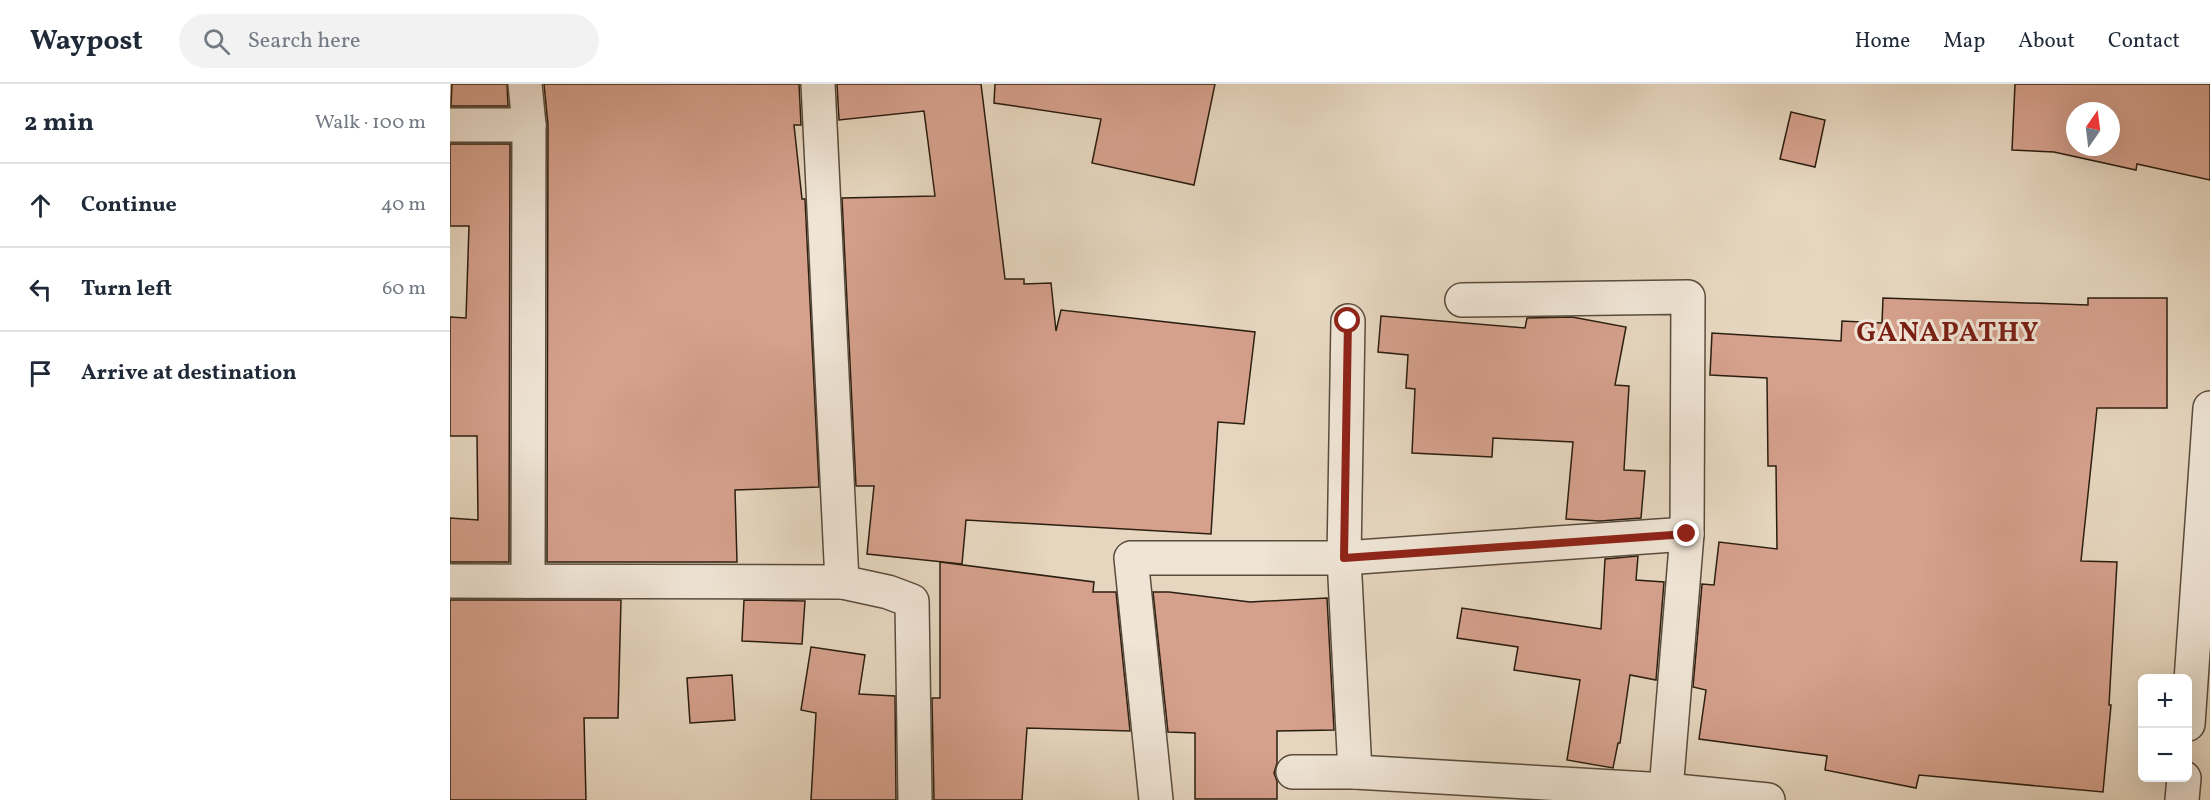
<!DOCTYPE html>
<html lang="en">
<head>
<meta charset="utf-8">
<style>
	:root { --surface:#fff; --page:#f2f2f3; --text:#1f2937; --muted:#747a83; --line:#e0e1e3 }
	body { margin:0; font-family:Vollkorn,serif; background:var(--page); color:var(--text) }
	.controls { position:absolute; right:18px; bottom:18px; display:grid; overflow:hidden; border-radius:9px; box-shadow:0 6px 24px #0002 }
	.controls button { width:54px; height:54px; display:grid; place-items:center; padding:0; border:0; border-bottom:2px solid var(--line); background:var(--surface); color:var(--text); font:30px sans-serif }
	.compass { position:absolute; left:1616px; top:18px; width:54px; height:54px; border-radius:50%; background:var(--surface); box-shadow:0 6px 24px #0002; rotate:14deg }
	.stop { position:absolute; width:18px; height:18px; margin:-14px; border:4px solid #8f2418; border-radius:50%; background:#fff }
	.stop.end { background:#8f2418; border-color:#fff; box-shadow:0 2px 6px #0008 }
	.list { margin:0; padding:0; list-style:none }
	h2 { display:flex; justify-content:space-between; align-items:center; height:78px; margin:0; padding:0 24px; font-size:26px }
	h2 small { font-size:20px; font-weight:400; color:var(--muted) }
	.list li { display:grid; grid-template-columns:39px 1fr auto; gap:18px; align-items:center; box-sizing:border-box; height:84px; padding:0 24px; border-top:2px solid var(--line) }
	.list b { display:block; font-size:22px; white-space:nowrap }
	.list em { font-size:20px; font-style:normal; color:var(--muted) }
	.icon { flex:none; width:33px; height:33px; fill:none; stroke:currentColor; stroke-width:2; stroke-linecap:round; stroke-linejoin:round }
	.map { position:relative; flex:none; width:1760px; height:716px; overflow:hidden }
	header { display:flex; align-items:center; gap:36px; box-sizing:border-box; height:84px; padding:0 30px; background:var(--surface); border-bottom:2px solid var(--line) }
	header strong { font-size:28px }
	nav { display:flex; gap:33px; margin-inline-start:auto; font-size:21px }
	.search { width:420px; height:54px; background:var(--page); display:flex; align-items:center; gap:15px; box-sizing:border-box; padding:0 21px; border-radius:33px; color:var(--muted); font-size:22px }
	main { display:flex }
	aside { flex:1; background:var(--surface) }
	.map>svg:first-child { display:block }
</style>
</head>
<body>
<header>
<strong>Waypost</strong>
<div class="search"><svg class="icon" aria-label="search" viewBox="0 0 24 24"><circle cx="10" cy="10" r="6"/><path d="M15 15l6 6"/></svg>Search here</div>
<nav><a>Home</a><a>Map</a><a>About</a><a>Contact</a></nav>
</header>
<main>
<aside>
<h2>2 min<small>Walk · 100 m</small></h2>
<ul class="list">
<li><svg class="icon" aria-label="ahead" viewBox="0 0 24 24"><path d="M12 20V5M6 11l6-6 6 6"/></svg><div><b>Continue</b></div><em>40 m</em></li>
<li><svg class="icon" aria-label="left" viewBox="0 0 24 24"><path d="M17 20v-9H6M10 6l-5 5 5 5"/></svg><div><b>Turn left</b></div><em>60 m</em></li>
<li><svg class="icon" aria-label="arrive" viewBox="0 0 24 24"><path d="M6 21V4h12l-3 4 3 4H6"/></svg><div><b>Arrive at destination</b></div></li>
</ul>
</aside>
<div class="map">
<svg width="1760" height="716" viewBox="0 0 1760 716">
	<rect width="100%" height="100%" fill="#e6d6bf"/>
	<filter id="stains"><feTurbulence type="fractalNoise" baseFrequency=".00333" numOctaves="4"/><feColorMatrix values="0 0 0 0 .2 0 0 0 0 .09 0 0 0 0 .02 0 0 0 .5 -.17"/></filter>
	<radialGradient id="worn" r=".72"><stop offset=".6" stop-color="#630" stop-opacity="0"/><stop offset="1" stop-color="#630" stop-opacity=".3"/></radialGradient>
	<g fill="#d5a08c" stroke="#2b1e10" stroke-width="1.5" fill-rule="evenodd">
		<path d="M2,0h55l1,22h-57z"/>
		<path d="M94,0h255l2,41h-7l8,74h3l14,288 -84,3 2,72h-190l1,-437z"/>
		<path d="M387,0h144l24,195h19v5l27,-1 5,48 5,-21 194,22 -11,92 -26,-2 -7,112 -245,-14 -4,44 -95,-10 7,-68h-18l-14,-288 93,-2 -11,-85 -85,9z"/>
		<path d="M545,0h220l-21,101 -102,-22 9,-44 -107,-16z"/>
		<path d="M1565,0h195v96l-73,-16 -1,6 -82,-18 -42,-2zM1625,27h36v36h-36z"/>
		<path d="M1341,28l34,8 -10,47 -35,-8z"/>
		<path d="M0,60h60l-1,418h-59v-44l28,2 -1,-84h-27v-119l16,1 3,-92h-19z"/>
		<path d="M1433,214l205,7v-7h79v110h-70l-16,153 36,1 -8,143h2l-8,87 -184,-17 -3,13 -91,-18 2,-14 -128,-17 7,-49 -13,-3 9,-103 12,1 5,-43 58,7 -1,-83h-8l-1,-88 -57,-3 2,-42 129,8 1,-20 40,2z"/>
		<path d="M931,232l144,12 2,-10 45,-1 54,10 -11,58 14,1 -5,84 21,1 -4,47 -41,3 -34,-2 7,-77 -80,-4 -1,19 -80,-4 3,-64 -9,-1 2,-33 -30,-3z"/>
		<path d="M1188,472l-2,24 28,2 -8,98 -26,-5 -10,68h-2l-5,25 -46,-8 13,-80 -66,-10 4,-23 -61,-9 5,-30 139,21 4,-70z"/>
		<path d="M490,478l154,20 -1,10h23l14,139 -103,-3 -5,72h-88l-2,-102h8z"/>
		<path d="M703,508h16l81,10 77,-4 7,132 -57,1v32l-3,10 3,8v18h-82v-66l-27,-1z"/>
		<path d="M0,516h171l-3,118h-34l2,82h-136z"/>
		<path d="M294,516l61,1 -3,43 -60,-3z"/>
		<path d="M361,563l54,8 -6,39 36,2 1,104h-85l5,-87 -15,-3z"/>
		<path d="M282,591l3,45 -45,3 -3,-45z"/>
	</g>
	<g fill="none" stroke-linecap="round" stroke-linejoin="round">
		<g stroke="#5a4c3c" stroke-width="36">
			<g id="minor">
				<path d="M75,0l4,41 -1,456"/>
				<path d="M368,0l24,498"/>
				<path d="M0,41h79"/>
				<path d="M1012,216l226,-3 -1,237 -21,256"/>
				<path d="M898,237l-4,237 11,214"/>
				<path d="M0,497l392,1 46,10 24,9 3,199"/>
				<path d="M1738,640l22,-316"/>
				<path d="M843,688h62l311,18 102,10"/>
				<path d="M706,716l-25,-242h213l343,-24"/>
				<path d="M1732,716l2,-22"/>
			</g>
		</g>
		<use href="#minor" stroke="#efe4d5" stroke-width="33"/>
	</g>
	<g fill="none" stroke-linecap="round" stroke-linejoin="round">
		<path stroke="#8f2418" stroke-width="8" d="M898,237l-4,237 343,-24"/>
	</g>
	<g text-anchor="middle" stroke-width="6" stroke-linejoin="round" paint-order="stroke">
		<g font-size="28" font-weight="bold" letter-spacing="1.5" fill="#7a1f14" stroke="#efe4d5">
			<text x="1498" y="257">GANAPATHY</text>
		</g>
	</g>
	<rect width="100%" height="100%" filter="url(#stains)"/>
	<rect width="100%" height="100%" fill="url(#worn)"/>
</svg>
<div class="controls">
<button>+</button>
<button>−</button>
</div>
<svg class="compass" viewBox="-18 -18 36 36"><path d="M0-13l5 13h-10z" fill="#e53935"/><path d="M0 13l5-13h-10z" fill="#747a83"/></svg>
<div class="stop" style="left:898px;top:237px"></div>
<div class="stop end" style="left:1237px;top:450px"></div>
</div>
</main>
</body>
</html>
